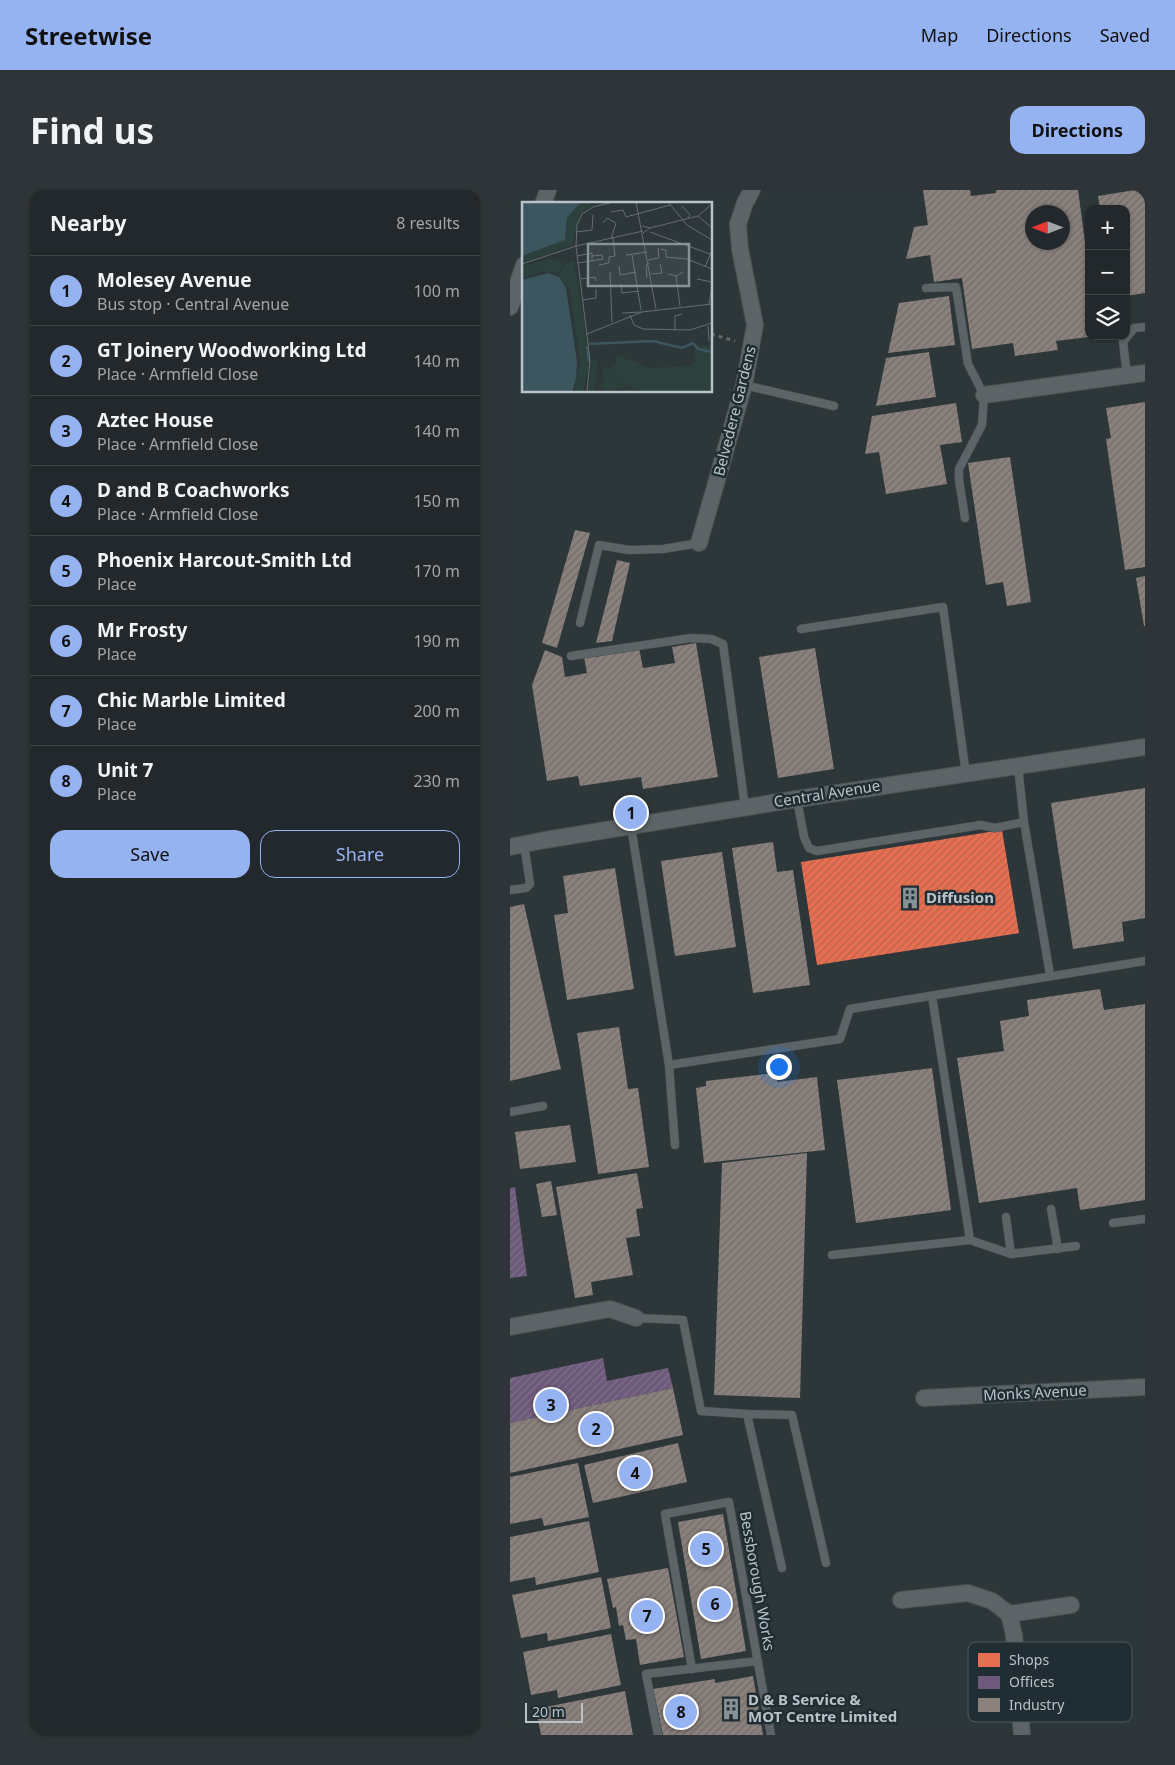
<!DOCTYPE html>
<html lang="en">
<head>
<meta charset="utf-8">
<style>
	:root { --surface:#22282b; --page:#2e3437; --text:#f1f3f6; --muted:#a2a6a9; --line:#3f4447; --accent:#95b2f1 }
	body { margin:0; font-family:"Noto Sans",sans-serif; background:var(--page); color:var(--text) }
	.controls { position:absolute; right:15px; top:15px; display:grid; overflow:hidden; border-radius:10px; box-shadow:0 1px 4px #0004 }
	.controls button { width:45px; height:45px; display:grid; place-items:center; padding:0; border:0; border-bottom:1px solid var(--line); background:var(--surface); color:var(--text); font:25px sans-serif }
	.compass { position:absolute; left:515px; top:15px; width:45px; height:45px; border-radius:50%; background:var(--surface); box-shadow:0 1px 4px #0004; rotate:270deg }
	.scale { position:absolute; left:15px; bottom:12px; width:58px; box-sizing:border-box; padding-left:5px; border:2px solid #b8c3c9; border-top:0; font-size:14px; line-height:18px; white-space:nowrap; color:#b8c3c9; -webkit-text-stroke:4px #202e33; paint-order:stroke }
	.you { position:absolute; left:268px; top:876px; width:18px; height:18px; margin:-12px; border:4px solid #fff; border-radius:50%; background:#1a73e8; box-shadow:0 0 0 8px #1a73e833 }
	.badge { display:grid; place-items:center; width:32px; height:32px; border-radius:50%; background:var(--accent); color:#111; font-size:16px; font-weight:700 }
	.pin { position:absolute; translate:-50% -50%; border:2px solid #fff; box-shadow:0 1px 5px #0006 }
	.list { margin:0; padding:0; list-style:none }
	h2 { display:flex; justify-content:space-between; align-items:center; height:65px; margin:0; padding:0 20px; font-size:21px }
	h2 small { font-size:16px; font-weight:400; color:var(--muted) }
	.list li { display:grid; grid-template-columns:32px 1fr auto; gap:15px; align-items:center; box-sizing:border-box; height:70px; padding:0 20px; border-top:1px solid var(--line) }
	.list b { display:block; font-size:19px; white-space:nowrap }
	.list p { margin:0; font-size:16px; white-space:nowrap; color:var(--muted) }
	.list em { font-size:16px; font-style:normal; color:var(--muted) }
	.actions { display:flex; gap:10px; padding:15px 20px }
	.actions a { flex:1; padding:11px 0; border:1px solid var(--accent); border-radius:15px; text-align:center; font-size:18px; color:var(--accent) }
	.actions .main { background:var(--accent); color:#111 }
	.icon { flex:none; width:28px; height:28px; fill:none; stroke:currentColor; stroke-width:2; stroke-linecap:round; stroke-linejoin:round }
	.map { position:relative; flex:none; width:635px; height:1545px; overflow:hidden; border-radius:15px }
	header { display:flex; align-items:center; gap:30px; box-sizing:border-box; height:70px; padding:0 25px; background:var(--accent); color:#111 }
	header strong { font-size:24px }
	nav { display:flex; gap:28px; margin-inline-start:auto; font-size:18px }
	.intro { display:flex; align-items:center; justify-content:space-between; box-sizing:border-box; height:120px; padding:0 30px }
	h1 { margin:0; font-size:35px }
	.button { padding:12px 22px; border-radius:15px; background:var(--accent); color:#111; font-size:18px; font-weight:700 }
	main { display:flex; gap:30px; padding:0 30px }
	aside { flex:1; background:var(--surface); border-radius:15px; box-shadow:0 1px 4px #0004 }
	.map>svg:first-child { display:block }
</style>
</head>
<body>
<header>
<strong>Streetwise</strong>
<nav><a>Map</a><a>Directions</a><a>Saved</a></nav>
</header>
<div class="intro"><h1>Find us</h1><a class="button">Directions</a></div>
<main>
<aside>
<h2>Nearby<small>8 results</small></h2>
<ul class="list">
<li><span class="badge">1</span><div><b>Molesey Avenue</b><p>Bus stop · Central Avenue</p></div><em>100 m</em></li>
<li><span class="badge">2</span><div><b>GT Joinery Woodworking Ltd</b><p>Place · Armfield Close</p></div><em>140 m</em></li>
<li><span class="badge">3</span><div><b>Aztec House</b><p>Place · Armfield Close</p></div><em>140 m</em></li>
<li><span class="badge">4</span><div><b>D and B Coachworks</b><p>Place · Armfield Close</p></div><em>150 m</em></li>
<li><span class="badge">5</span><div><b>Phoenix Harcout-Smith Ltd</b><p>Place</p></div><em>170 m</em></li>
<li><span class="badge">6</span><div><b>Mr Frosty</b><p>Place</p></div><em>190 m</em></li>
<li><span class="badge">7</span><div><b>Chic Marble Limited</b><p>Place</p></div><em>200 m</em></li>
<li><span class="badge">8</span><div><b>Unit 7</b><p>Place</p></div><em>230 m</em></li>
</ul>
<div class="actions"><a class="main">Save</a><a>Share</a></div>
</aside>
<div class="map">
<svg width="635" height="1545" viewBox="0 0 635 1545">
	<defs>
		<pattern id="shops-hatch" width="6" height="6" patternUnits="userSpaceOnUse" patternTransform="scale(1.25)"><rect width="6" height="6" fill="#e76f51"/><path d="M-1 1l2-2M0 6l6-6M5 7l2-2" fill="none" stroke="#bb624c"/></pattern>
		<pattern id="offices-hatch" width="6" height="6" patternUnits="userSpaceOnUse" patternTransform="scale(1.25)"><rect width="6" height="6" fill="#6d597a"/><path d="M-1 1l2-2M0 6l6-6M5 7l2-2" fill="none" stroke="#806f8c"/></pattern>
		<pattern id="industry-hatch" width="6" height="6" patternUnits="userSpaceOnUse" patternTransform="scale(1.25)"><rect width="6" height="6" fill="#8a817c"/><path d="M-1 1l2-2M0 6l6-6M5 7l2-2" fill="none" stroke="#716c69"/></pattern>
	</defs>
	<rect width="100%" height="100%" fill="#2d3639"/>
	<path fill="url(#shops-hatch)" d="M492,640l17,103 -202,32 -16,-103z"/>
	<g fill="url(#offices-hatch)">
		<path d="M5,997l12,89 -17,2v-90z"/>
		<path d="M93,1168l4,23 61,-13 5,20 -163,35v-45z"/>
	</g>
	<g fill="url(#industry-hatch)" fill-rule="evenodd">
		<path d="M413,0h47l1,6 25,-3v-3h82l11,82v65l-33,4 2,9 -43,6 -2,-13 -41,6 -10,-71 -28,4 -4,-27 -24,4 8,-32 14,-2zM522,22h30v30h-30z"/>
		<path d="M625,0h10v103l-19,3v-87h-26l-2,-13z"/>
		<path d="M439,106l6,49 -67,8 11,-50z"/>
		<path d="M419,162l7,45 -60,9 10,-48z"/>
		<path d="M635,212v165l-20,3 -19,-131 5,-1 -5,-30z"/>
		<path d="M446,213l6,39 -22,3 7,39 -61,10 -7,-42 -14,2 7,-38z"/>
		<path d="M500,267l21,145 -24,4 -4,-24 -17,3 -18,-122z"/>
		<path d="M65,340l15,3 -33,115 -15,-5z"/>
		<path d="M107,370l13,3 -18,78 -16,2z"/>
		<path d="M635,386v50h-1l-8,-48z"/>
		<path d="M186,453l22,134 -75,12 -2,-12 -61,9 -2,-10 -31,5 -15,-96 13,-35 17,7 3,20 22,-4 -3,-16 55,-9 4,20 32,-5 -3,-16z"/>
		<path d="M305,458l19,121 -56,9 -19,-121z"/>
		<path d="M635,598v130l-23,4 2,19 -51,8 -22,-146z"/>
		<path d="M263,652l4,30 16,-2 17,115 -57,8 -21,-145z"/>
		<path d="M212,662l14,95 -61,9 -14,-95z"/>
		<path d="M105,678l19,121 -67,11 -13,-85 14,-2 -5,-37z"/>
		<path d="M14,714l37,165 -51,12v-174z"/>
		<path d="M590,799l4,21 41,-6v196l-65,10 -3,-22 -98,15 -22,-145 47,-7 -4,-30 29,-5 -2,-16z"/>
		<path d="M109,837l9,62 10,-1 11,79 -51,7 -21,-141z"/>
		<path d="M422,878l19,142 -95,13 -19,-143z"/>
		<path d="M266,883l1,9 40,-5 8,73 -121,13 -8,-75 10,-2v-5z"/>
		<path d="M60,935l6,37 -56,7 -5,-37z"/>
		<path d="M297,963l-7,245 -86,-3 8,-232z"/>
		<path d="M127,983l6,35 -7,1 4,27 -14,2 7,37 -42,7 2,13 -18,3 -19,-111z"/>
		<path d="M41,991l6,34 -15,2 -6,-33z"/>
		<path d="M163,1198l10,47 -173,38v-50z"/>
		<path d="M168,1253l9,39 -94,21 -9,-38z"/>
		<path d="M68,1273l11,54 -45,9 -2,-8 -32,6v-47z"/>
		<path d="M213,1324l23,137 -45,8 -23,-137z"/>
		<path d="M79,1331l10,51 -63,13 -1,-8 -25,5v-45z"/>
		<path d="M158,1378l16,89 -44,8 -4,-26 -10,1 -3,-15 -4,1 -3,-19 -3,1 -6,-29z"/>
		<path d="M91,1387l10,51 -63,13 -1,-8 -26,5 -9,-43z"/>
		<path d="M101,1444l10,51 -63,13 -1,-8 -26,5 -8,-43z"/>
		<path d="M243,1486l10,59h-100l-10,-46 62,-10v4z"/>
		<path d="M115,1501l8,44h-92l-5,-26z"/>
	</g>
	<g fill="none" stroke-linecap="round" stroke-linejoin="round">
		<g stroke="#4a5154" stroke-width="9">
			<g id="service">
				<path d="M416,98l30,-1 12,77 16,31 -2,30 -23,44v11l6,38"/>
				<path d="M617,185l-4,-33 11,-14 11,-1"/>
				<path d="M234,195l90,21"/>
				<path d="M70,433l19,-78 30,5 34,-1 36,-6"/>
				<path d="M291,439l142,-22 23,167"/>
				<path d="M61,466l120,-18 20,1 12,5 22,163"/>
				<path d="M508,576l6,56 26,153"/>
				<path d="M287,609l7,38 5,11 8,3 164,-26 14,3 29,-6"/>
				<path d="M121,636l38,239 6,80"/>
				<path d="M0,700l16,-2 4,-4 -6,-40"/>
				<path d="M159,875l171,-26 10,-30 295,-48"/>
				<path d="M0,922l33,-6"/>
				<path d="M541,1019l7,40"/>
				<path d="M496,1027l5,37"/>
				<path d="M603,1033l32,-4"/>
				<path d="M460,1050l41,14 65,-8"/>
				<path d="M322,1065l138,-15 -38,-244"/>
				<path d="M126,1128l47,2 18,91 46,3 45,1 34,148"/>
				<path d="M237,1224l35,154"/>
				<path d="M182,1479l-27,-155 64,-12 42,233"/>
				<path d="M148,1545l-12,-61 112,-13"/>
			</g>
		</g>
		<g stroke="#4a5154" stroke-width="18">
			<g id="minor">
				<path d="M33,14l5,-14"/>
				<path d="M0,117l14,-42"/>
				<path d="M474,205l161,-22"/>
				<path d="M189,353l45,-158 11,-60 -15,-76 -2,-25 7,-21 7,-13"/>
				<path d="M0,657l35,-7 252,-41 348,-52"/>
				<path d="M0,1137l100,-18 26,9"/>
				<path d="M414,1208l221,-11"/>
				<path d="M391,1410l67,-7 24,8 17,13"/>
				<path d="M512,1545l-8,-100 -5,-21 62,-9"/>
			</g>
		</g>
		<path stroke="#61686a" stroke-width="3" stroke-dasharray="4 4" stroke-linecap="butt" d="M201,144l24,7"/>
		<use href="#service" stroke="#5c6467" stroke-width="8"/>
		<use href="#minor" stroke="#5c6467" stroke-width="16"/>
	</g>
	<defs>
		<g id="building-bare" transform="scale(1.725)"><path d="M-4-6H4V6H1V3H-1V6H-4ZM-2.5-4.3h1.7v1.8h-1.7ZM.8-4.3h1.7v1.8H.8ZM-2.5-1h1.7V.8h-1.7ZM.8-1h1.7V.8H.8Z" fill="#879297" stroke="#202e33" stroke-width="2.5" paint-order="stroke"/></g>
	</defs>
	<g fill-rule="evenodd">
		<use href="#building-bare" x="400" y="708"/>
		<use href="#building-bare" x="221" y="1519"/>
	</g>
	<g text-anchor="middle" stroke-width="5" stroke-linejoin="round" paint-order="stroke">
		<g font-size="15" fill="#b8c3c9" stroke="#202e33">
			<text transform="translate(225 221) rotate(-76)" y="5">Belvedere Gardens</text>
			<text transform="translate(317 604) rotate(-9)" y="5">Central Avenue</text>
			<text transform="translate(525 1203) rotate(-3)" y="5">Monks Avenue</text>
			<text transform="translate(247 1391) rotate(80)" y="5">Bessborough Works</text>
		</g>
		<g font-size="15" font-weight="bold" fill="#b8c3c9" stroke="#202e33" text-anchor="start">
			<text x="416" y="713">Diffusion</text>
			<text x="238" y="1515">D &amp; B Service &amp;<tspan x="238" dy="17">MOT Centre Limited</tspan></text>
		</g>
	</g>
	<g transform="translate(12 12)">
		<rect width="190" height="190" fill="#2d3639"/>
		<path d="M59,0l11,2 -13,11 -6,29 -51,19v-7l42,-15 3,-23zM28,57l14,4 -7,11 -15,-3 -20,7v-11zM52,58l13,83 1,25 -5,24h-9l6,-30 -10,-71 -12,-16 7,-11zM173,142l17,3v45h-61l-18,-10 -17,-17 1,-10 33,13 41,-2 4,-7zM85,176l10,8 4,-2 16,8 -13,-5 -17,5 -7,-6z" fill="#2d413c"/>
		<path d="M70,158h5l-1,20 -3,12h-4zM93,162l14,10 4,8 18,10h-12l-16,-10 -6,4 -5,-6 -10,-1 2,-13 6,4z" fill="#2d413c"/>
		<path d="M172,143l18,3v44h-37l10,-6 11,-27z" fill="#2d413c"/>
		<path d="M0,0h59l-14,16 -2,22 -43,16zM26,71l11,4 7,11 11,74 -1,17 -4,13h-50v-112z" fill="#3c565f"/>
		<path fill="none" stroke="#3c565f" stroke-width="2.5" d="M67,142l64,-3 29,7 11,-5 5,6 14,3M65,144l2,16"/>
		<path fill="none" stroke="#656e73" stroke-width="1" d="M114,0l20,107M146,0l19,23 25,15M160,4l8,9 -2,3M89,10l12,-2 3,7 44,-12M176,14l14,12M81,21l4,-5 9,5 -5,16M120,24l8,2 -7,5M128,26l48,-12 14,-12M54,30l16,-2 1,-15M128,30l60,22M139,47l5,1v7l21,2 25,10M104,53l21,-3M110,53l9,55M55,54l15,-3v8M126,58l11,-2 -1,-10M56,61l25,-4 -1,-4 -10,1M0,62l54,-18 1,-21 5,-11 11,-7 21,-5M77,63l10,-2v-6l6,-1 -2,-18M97,64l1,9 16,-3M183,65l7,-17M88,70l2,50M129,72l11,-1 -2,-9M146,72l8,2 7,-4M154,74l4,30M125,76l-1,-13 3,-2M59,77l14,-2 1,4M175,77l15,3M99,82l1,9 17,-2M60,98l14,-2v-9M187,102l3,-17M100,111l19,-1M108,113l4,10 9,4 47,1 22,-7M186,124l1,15M153,128v-14l7,-2M65,132l55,-22 70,-8M65,190l3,-32 -14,-114 67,-15"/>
		<path fill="#879297" fill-opacity="0.15" stroke="#879297" stroke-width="2.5" d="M66,42h101v42h-101z"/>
		<rect width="190" height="190" fill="none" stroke="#b8c3c9" stroke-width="2.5"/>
	</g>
	<rect x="458" y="1452" width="164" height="80" rx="8" fill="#202e33" stroke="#4e5b60" stroke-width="1"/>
	<rect x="468" y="1463" width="22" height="14" fill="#e76f51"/>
	<rect x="468" y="1486" width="22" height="13" fill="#6d597a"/>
	<rect x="468" y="1508" width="22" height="14" fill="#8a817c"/>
	<g font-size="14" fill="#b8c3c9">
		<text x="499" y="1475">Shops</text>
		<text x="499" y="1497">Offices</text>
		<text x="499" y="1520">Industry</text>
	</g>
</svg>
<div class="controls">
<button>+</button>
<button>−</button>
<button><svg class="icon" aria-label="layers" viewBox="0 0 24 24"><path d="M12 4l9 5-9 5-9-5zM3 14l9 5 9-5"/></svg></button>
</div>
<svg class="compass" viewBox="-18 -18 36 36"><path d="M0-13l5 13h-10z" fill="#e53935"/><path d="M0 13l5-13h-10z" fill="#a2a6a9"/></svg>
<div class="scale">20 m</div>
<div class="you"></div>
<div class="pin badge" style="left:121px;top:623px">1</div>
<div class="pin badge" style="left:86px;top:1239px">2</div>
<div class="pin badge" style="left:41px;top:1215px">3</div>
<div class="pin badge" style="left:125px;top:1283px">4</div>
<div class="pin badge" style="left:196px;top:1359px">5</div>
<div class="pin badge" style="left:205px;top:1414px">6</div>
<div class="pin badge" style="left:137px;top:1426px">7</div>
<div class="pin badge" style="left:171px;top:1522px">8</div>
</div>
</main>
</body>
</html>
